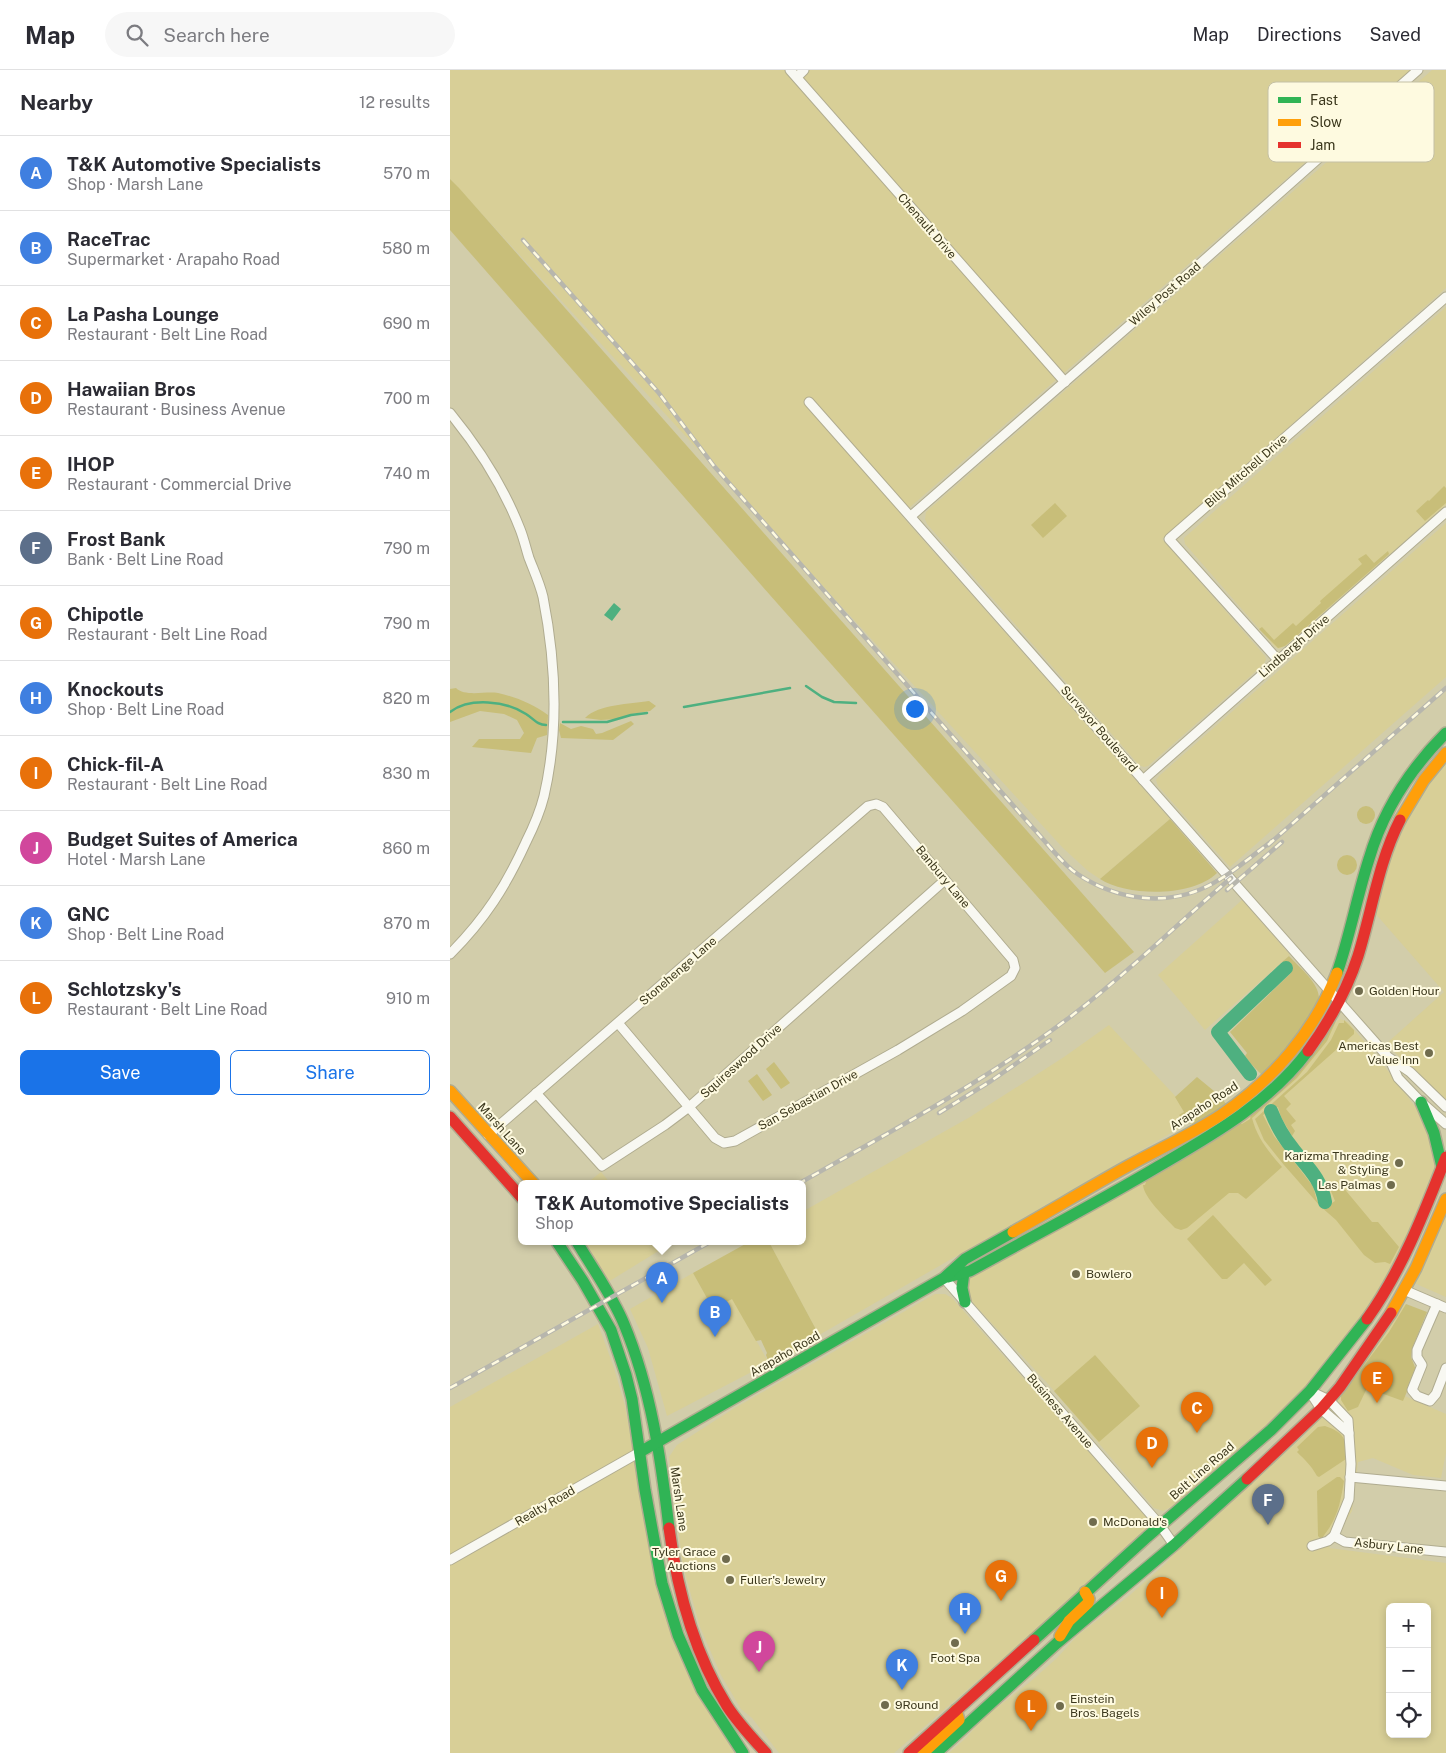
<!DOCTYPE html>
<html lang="en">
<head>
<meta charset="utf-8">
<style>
	:root { --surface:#fff; --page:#f7f7f7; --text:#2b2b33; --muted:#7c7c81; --line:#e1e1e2; --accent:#1a73e8 }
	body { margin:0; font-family:"Public Sans",sans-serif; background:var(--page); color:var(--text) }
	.controls { position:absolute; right:15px; bottom:15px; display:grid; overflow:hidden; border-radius:8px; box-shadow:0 2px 8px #0003 }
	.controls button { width:45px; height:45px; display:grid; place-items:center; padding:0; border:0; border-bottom:1px solid var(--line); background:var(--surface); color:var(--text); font:25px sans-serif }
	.you { position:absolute; left:464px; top:638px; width:18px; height:18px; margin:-12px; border:4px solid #fff; border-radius:50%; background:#1a73e8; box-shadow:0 0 0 8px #1a73e833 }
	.badge { display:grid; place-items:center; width:32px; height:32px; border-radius:50%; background:var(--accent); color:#fff; font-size:16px; font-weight:700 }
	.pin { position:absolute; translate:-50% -41px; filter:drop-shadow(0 1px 2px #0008) }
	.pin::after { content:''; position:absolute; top:26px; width:18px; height:15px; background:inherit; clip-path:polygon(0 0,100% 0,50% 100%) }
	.popup { position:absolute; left:68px; top:1110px; width:288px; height:65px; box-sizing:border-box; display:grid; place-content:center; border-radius:8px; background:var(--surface); filter:drop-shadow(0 1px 4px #0005); font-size:16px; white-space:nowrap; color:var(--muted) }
	.popup b { font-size:19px; color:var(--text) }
	.popup::after { content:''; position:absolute; left:50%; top:100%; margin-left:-10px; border:10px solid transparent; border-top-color:var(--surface) }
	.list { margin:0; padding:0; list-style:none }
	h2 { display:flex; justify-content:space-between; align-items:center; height:65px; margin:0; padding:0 20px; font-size:21px }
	h2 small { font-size:16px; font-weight:400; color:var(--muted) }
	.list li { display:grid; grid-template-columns:32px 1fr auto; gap:15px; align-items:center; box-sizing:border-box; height:75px; padding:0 20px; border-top:1px solid var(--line) }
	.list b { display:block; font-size:19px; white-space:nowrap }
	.list p { margin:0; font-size:16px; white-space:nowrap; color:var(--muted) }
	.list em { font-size:16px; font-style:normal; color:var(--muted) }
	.actions { display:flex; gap:10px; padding:15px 20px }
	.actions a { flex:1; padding:11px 0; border:1px solid var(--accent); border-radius:8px; text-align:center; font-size:18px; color:var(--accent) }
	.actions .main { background:var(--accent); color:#fff }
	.icon { flex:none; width:28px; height:28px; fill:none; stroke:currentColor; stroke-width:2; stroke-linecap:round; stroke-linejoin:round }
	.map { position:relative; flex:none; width:996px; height:1683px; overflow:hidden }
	header { display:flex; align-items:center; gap:30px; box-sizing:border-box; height:70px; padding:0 25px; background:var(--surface); border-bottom:1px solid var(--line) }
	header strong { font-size:24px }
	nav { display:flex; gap:28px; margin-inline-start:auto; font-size:18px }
	.search { width:350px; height:45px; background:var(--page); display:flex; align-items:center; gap:12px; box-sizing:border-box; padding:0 18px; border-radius:28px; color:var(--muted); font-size:19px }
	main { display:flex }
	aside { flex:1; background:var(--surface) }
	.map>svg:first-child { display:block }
</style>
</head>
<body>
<header>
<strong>Map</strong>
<div class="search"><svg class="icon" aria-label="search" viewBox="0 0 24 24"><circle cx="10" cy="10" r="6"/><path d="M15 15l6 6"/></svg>Search here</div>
<nav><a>Map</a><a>Directions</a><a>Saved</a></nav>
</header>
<main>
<aside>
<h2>Nearby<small>12 results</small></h2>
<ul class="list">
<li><span class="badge" style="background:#3f7fe0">A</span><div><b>T&amp;K Automotive Specialists</b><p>Shop · Marsh Lane</p></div><em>570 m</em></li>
<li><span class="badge" style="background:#3f7fe0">B</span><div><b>RaceTrac</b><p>Supermarket · Arapaho Road</p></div><em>580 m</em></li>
<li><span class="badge" style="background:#e8710a">C</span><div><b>La Pasha Lounge</b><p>Restaurant · Belt Line Road</p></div><em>690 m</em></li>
<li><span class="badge" style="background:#e8710a">D</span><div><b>Hawaiian Bros</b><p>Restaurant · Business Avenue</p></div><em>700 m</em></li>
<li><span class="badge" style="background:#e8710a">E</span><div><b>IHOP</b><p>Restaurant · Commercial Drive</p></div><em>740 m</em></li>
<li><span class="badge" style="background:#5c6f8a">F</span><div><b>Frost Bank</b><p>Bank · Belt Line Road</p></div><em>790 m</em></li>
<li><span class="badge" style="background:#e8710a">G</span><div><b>Chipotle</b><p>Restaurant · Belt Line Road</p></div><em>790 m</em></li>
<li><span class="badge" style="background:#3f7fe0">H</span><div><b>Knockouts</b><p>Shop · Belt Line Road</p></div><em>820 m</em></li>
<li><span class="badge" style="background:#e8710a">I</span><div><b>Chick-fil-A</b><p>Restaurant · Belt Line Road</p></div><em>830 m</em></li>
<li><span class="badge" style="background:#d1479c">J</span><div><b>Budget Suites of America</b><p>Hotel · Marsh Lane</p></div><em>860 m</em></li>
<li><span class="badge" style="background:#3f7fe0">K</span><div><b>GNC</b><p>Shop · Belt Line Road</p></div><em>870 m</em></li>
<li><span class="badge" style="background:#e8710a">L</span><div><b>Schlotzsky's</b><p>Restaurant · Belt Line Road</p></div><em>910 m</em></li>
</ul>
<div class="actions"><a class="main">Save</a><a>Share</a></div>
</aside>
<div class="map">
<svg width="996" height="1683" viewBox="0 0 996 1683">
	<rect width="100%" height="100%" fill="#d2cdaa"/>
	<g fill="#d8cf97" fill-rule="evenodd">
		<path d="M0,0h961l-510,445 269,304 -70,60 -12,-8 -25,-23 -613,-669z"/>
		<path d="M982,0h14v218l-284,251 103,117 1,3 -2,5 -116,102 -4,1 -5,-2 -212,-241 -2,-5 1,-7z"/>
		<path d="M996,237v198l-159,140 -8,4 -4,-2 -90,-103 -1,-6z"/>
		<path d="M996,453v154l-216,190 -72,-81 -2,-6 3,-4z"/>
		<path d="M996,689v343l-4,-1 -25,-28 -31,-29 58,-52 -70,-80 13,-54 23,-52z"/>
		<path d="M792,830l48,55 -85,75 -47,-55z"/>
		<path d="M890,949l8,3 34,41 47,62 6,13v29l-26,67 -30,55 -25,39 -35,45 -28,31 -120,103 -8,4 -9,-3 -105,-123 -75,-81 -6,-10 -1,-11 4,-8 265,-151 96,-99z"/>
		<path d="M659,955l69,74 12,23 -371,213 -50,-93h33v-30l168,-95 94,-60z"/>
		<path d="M151,1102l10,12h-25z"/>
		<path d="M996,1145v82l-32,-14z"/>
		<path d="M133,1172h78l4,5 -57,35z"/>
		<path d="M243,1203l20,36 19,-11 37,65 -102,53 -19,-68 -18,-39z"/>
		<path d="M485,1224h10l7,4 190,214 8,10 -1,8 -21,15 -36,33 -46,42 -8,12 -28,25 -27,19 -89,77h-115l-27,-35 -11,-9 -20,-34 -21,-48 -17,-61 -14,-109 8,-12 56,-36z"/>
		<path d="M953,1234l18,7 -21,83 46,20v39l-5,25 -28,-3 -40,-17 -15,4 -6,49 -23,37 117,15v190h-497l18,-16 16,-19 47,-36 27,-24 21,-23 52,-40 35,-31 25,-27 113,-100 25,-28zM940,1537h37v127h-37z"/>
		<path d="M148,1254l16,44 11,38 29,162 9,37 11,34 21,49 39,65h-284v-346z"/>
	</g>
	<g fill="#c8be79">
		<path d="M0,109l9,9 675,764 -29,21 -328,-370 -327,-373z"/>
		<path d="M994,416l2,2v15l-21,18 -9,-10 12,-11 1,1z"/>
		<path d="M605,433l12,13 -24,22 -12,-13z"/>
		<path d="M938,481l1,3 -1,1 -103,91 -7,2 -19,-19 3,-2 12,13 19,-17 3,3 25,-23 -1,-2 42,-37 -4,-5 8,-5 8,9z"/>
		<path d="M6,618c9,9 29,3 42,5 18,4 35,11 50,22l-1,20 -10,3 -6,15 -59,-6 7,-8h41l4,-6 -7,-13 -13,-6 -24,-3 -30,11v-33z"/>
		<path d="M199,631l7,5 -6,5 -18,3 -15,5 -16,1 -16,-2c14,-14 45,-14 64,-17z"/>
		<path d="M181,651l3,3 -21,16 -52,-2 -2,-8 1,-7 11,6 10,-3 12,3 3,5 6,-1z"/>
		<circle cx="916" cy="745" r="9"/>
		<path d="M720,749l47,54c-24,24 -89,24 -117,6z"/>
		<circle cx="897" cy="795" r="10"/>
		<path d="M839,886c13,14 35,31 29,48l-29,45 -26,27 -12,-12 -6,-8 2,-3 -17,-21 61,-59 -9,-11z"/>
		<path d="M894,950l10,10v4l-70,62 7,8 -5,5 10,12 -5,4 4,6 -3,5 -11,-19 -3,-10 -15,8 11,21 38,49c4,7 2,13 8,20h9l6,-4 -7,-17 9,-4 35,42h6l21,25 -9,17 -5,-2 -10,1 -11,-8 -28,-35 -16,-14 -36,-41 -20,-25 -9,-21 52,-47 24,-32 8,-17h5z"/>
		<path d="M886,951l-9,20 -30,37 -45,40c5,20 17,34 30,49l-36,32 -8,-6h-9l-42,35 -6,2 -6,-2c-9,-10 -31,-30 -32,-43h2l1,-3 -1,-1 95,-58 2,1 8,-5 1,-5z"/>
		<path d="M324,992l16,21 -9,6 -15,-20z"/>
		<path d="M307,1004l15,21 -9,6 -15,-20z"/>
		<path d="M747,1007l23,19 6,8 -2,3 -28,16c-8,2 -12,-2 -17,-8l5,-3 -9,-15z"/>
		<path d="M763,1145l59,65 -7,6 -21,-23 -17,16h-5l-35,-40z"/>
		<path d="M299,1172h20l50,93c-14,12 -31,23 -50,28l-3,-8 1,-2 -6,-13 -5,1 -24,-42 -19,10 -20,-36z"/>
		<path d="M956,1234l21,8 -15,37 -1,8 5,13 -13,31 -36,-13 -9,19 -10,4 -7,-11v-4l48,-64z"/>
		<path d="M645,1285l45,51 -41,36 -45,-51z"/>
		<path d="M875,1356c18,6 23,13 21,33l-27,18 -2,-1c-6,-11 -12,-16 -20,-24l2,-2 -2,-3 21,-20z"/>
		<path d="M887,1407h3l4,4c-4,24 -7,38 -22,57h-2l-2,-2 -1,-45z"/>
	</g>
	<path fill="#4eb080" d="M164,533l7,6 -9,12 -8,-6z"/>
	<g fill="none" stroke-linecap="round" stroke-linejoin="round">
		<g stroke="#4eb080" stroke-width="2.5">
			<path d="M356,616l16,11 12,5 22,1"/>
			<path d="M234,637l106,-19"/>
			<path d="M0,642c20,-15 56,-11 76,2 8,5 11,11 20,11"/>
			<path d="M113,652h44l24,-7 16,-2"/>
		</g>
		<g stroke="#4eb080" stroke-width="14">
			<path d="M800,1004l-32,-42 68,-64"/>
			<path d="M821,1041c5,13 13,27 22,38 14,18 28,29 32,53"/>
		</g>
		<g stroke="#b0ac90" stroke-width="11">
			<g id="street">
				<path d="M340,0l275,312"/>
				<path d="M347,7l7,-7"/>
				<path d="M359,332l579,655 22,15 36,35"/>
				<path d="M0,343c28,34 54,75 70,116 4,10 6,20 9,29 5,13 11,26 14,39 13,66 16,134 1,199 -4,16 -11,32 -18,46 -20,44 -41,77 -76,112"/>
				<path d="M461,446l283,-247 224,-199"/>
				<path d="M828,590l-109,-121 277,-242"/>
				<path d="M693,710l303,-268"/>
				<path d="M940,990l8,18 23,24 25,22"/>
				<path d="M86,1023l66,73 63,-41 24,-18 256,-227"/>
				<path d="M38,1065l380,-329 8,-2 7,3 130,153 2,8 -4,8 -49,35 -64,39 -163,91 -11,2 -9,-5 -97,-115"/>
				<path d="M494,1208l216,247 14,20"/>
				<path d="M954,1220l42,18"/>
				<path d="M987,1234l-20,46v7l5,8 -10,25 5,6 13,5 6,-7 10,-26"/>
				<path d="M860,1321l19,9 19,20 3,44 -2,35 -15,37 -6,5 -16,5"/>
				<path d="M860,1322l11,17 28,24"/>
				<path d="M900,1407l96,9"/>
				<path d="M884,1466l11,6 101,10"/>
				<path d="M0,1490l190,-108"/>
			</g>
		</g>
		<g stroke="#b0ac90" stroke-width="14">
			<g id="fast">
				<path d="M887,903c13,-37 20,-77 32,-114 14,-48 42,-91 77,-126"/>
				<path d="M971,1032l13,31 8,34"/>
				<path d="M107,1172l26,39 28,49 15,45 6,24 13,91 17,93 16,52 24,55 41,63"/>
				<path d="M127,1172c16,27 35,53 47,82 27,65 37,135 45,204"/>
				<path d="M514,1202l-2,16 3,14"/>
				<path d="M498,1207l22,-6c63,-35 127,-68 189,-105 55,-32 110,-63 149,-115"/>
				<path d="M190,1382l304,-174 21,-19 48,-27"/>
				<path d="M584,1570l113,-103 124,-107 39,-39 57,-72"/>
				<path d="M486,1683l121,-110 117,-98 73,-66"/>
			</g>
		</g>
		<g stroke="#b0ac90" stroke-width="14">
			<g id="slow">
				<path d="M950,750l24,-40 22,-27"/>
				<path d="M0,1021l84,93"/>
				<path d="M563,1162c39,-22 77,-45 115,-66 31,-17 64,-32 93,-51 52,-35 94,-84 116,-142"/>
				<path d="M941,1243l25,-45 30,-69"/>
				<path d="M610,1566l9,-15 19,-18 1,-4 -4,-7"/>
				<path d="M473,1683l36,-33 -3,-10"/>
			</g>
		</g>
		<g stroke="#b0ac90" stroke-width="14">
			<g id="jam">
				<path d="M858,981c21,-29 39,-61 50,-95 14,-45 20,-93 42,-136"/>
				<path d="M0,1047l72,81"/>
				<path d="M917,1249c35,-49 57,-106 79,-162"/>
				<path d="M797,1409l74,-70 19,-22 51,-74"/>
				<path d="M219,1458c8,61 25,125 58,178 11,17 25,32 39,47"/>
				<path d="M459,1683l125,-113"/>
			</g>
		</g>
		<use href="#street" stroke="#f8f8f2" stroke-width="9"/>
		<use href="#fast" stroke="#30b455" stroke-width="11"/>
		<use href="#slow" stroke="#ff9f0a" stroke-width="11"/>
		<use href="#jam" stroke="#e5322d" stroke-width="11"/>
		<g stroke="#b7b6ad" stroke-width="4.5">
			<g id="rail">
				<path d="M73,170l135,152 56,74 319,362c13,14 25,30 39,42 36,27 85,37 127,20 27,-11 50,-32 73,-49"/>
				<path d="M818,775l178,-157"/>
				<path d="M777,820l55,-48"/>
				<path d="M489,1043l52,-32 59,-41"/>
				<path d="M348,1114c92,-52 186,-102 272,-167 56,-42 107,-93 161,-139"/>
				<path d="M0,1318l260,-146"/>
			</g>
		</g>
		<use href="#rail" stroke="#fefae0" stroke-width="2.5" stroke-dasharray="8" stroke-linecap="butt"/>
	</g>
	<g fill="#706c4e" stroke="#fefae0" stroke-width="2">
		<circle cx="909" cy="921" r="5"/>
		<circle cx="979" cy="983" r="5"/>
		<circle cx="949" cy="1093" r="5"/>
		<circle cx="941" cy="1115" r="5"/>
		<circle cx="626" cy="1204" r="5"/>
		<circle cx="643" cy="1452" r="5"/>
		<circle cx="276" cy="1489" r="5"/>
		<circle cx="280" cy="1510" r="5"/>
		<circle cx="505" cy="1573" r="5"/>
		<circle cx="435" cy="1635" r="5"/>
		<circle cx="610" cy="1636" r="5"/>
	</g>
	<g text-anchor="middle" stroke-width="4" stroke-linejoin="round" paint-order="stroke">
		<g font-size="12" fill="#3b371c" stroke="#fefae0">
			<text transform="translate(477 156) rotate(49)" y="4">Chenault Drive</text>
			<text transform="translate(715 224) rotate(-41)" y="4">Wiley Post Road</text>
			<text transform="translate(796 401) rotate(-41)" y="4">Billy Mitchell Drive</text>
			<text transform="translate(844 576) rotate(-41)" y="4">Lindbergh Drive</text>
			<text transform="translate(649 659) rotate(49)" y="4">Surveyor Boulevard</text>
			<text transform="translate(493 807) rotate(50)" y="4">Banbury Lane</text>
			<text transform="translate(228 901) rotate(-41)" y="4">Stonehenge Lane</text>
			<text transform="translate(291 991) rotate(-42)" y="4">Squireswood Drive</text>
			<text transform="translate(358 1030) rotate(-29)" y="4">San Sebastian Drive</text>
			<text transform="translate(754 1036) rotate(-33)" y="4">Arapaho Road</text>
			<text transform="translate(52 1059) rotate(48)" y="4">Marsh Lane</text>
			<text transform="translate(335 1284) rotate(-30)" y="4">Arapaho Road</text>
			<text transform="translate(610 1341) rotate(49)" y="4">Business Avenue</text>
			<text transform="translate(752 1401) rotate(-41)" y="4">Belt Line Road</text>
			<text transform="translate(229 1429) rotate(82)" y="4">Marsh Lane</text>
			<text transform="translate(95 1436) rotate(-30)" y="4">Realty Road</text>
			<text transform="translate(939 1476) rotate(6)" y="4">Asbury Lane</text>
		</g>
		<g font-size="12" fill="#3b371c" stroke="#fefae0" text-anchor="start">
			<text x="919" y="925">Golden Hour</text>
			<text x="969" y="980" text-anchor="end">Americas Best<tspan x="969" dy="14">Value Inn</tspan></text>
			<text x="939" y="1090" text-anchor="end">Karizma Threading<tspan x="939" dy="14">&amp; Styling</tspan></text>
			<text x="931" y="1119" text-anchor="end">Las Palmas</text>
			<text x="636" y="1208">Bowlero</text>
			<text x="653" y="1456">McDonald's</text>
			<text x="266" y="1486" text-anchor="end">Tyler Grace<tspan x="266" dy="14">Auctions</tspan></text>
			<text x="290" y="1514">Fuller's Jewelry</text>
			<text x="505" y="1592" text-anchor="middle">Foot Spa</text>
			<text x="620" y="1633">Einstein<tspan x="620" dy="14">Bros. Bagels</tspan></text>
			<text x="445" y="1639">9Round</text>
		</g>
	</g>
	<rect x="818" y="12" width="166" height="80" rx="8" fill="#fefae0" stroke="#c4c0a5" stroke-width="1"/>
	<rect x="828" y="27" width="23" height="6" fill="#30b455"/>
	<rect x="828" y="49" width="23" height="7" fill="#ff9f0a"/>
	<rect x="828" y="72" width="23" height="6" fill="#e5322d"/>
	<g font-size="14" fill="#3b371c">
		<text x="860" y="35">Fast</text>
		<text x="860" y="57">Slow</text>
		<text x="860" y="80">Jam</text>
	</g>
</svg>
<div class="controls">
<button>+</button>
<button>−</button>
<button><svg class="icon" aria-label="locate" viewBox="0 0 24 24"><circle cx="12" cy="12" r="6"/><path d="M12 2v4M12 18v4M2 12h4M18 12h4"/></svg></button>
</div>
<div class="you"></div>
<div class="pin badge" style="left:212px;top:1233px;background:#3f7fe0">A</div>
<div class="popup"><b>T&amp;K Automotive Specialists</b>Shop</div>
<div class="pin badge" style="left:265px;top:1267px;background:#3f7fe0">B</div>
<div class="pin badge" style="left:747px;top:1363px;background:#e8710a">C</div>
<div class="pin badge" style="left:702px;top:1398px;background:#e8710a">D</div>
<div class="pin badge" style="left:927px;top:1333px;background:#e8710a">E</div>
<div class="pin badge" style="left:818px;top:1455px;background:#5c6f8a">F</div>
<div class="pin badge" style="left:551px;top:1531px;background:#e8710a">G</div>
<div class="pin badge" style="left:515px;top:1564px;background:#3f7fe0">H</div>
<div class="pin badge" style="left:712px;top:1548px;background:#e8710a">I</div>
<div class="pin badge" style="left:309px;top:1602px;background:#d1479c">J</div>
<div class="pin badge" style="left:452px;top:1620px;background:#3f7fe0">K</div>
<div class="pin badge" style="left:581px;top:1661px;background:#e8710a">L</div>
</div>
</main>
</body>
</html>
